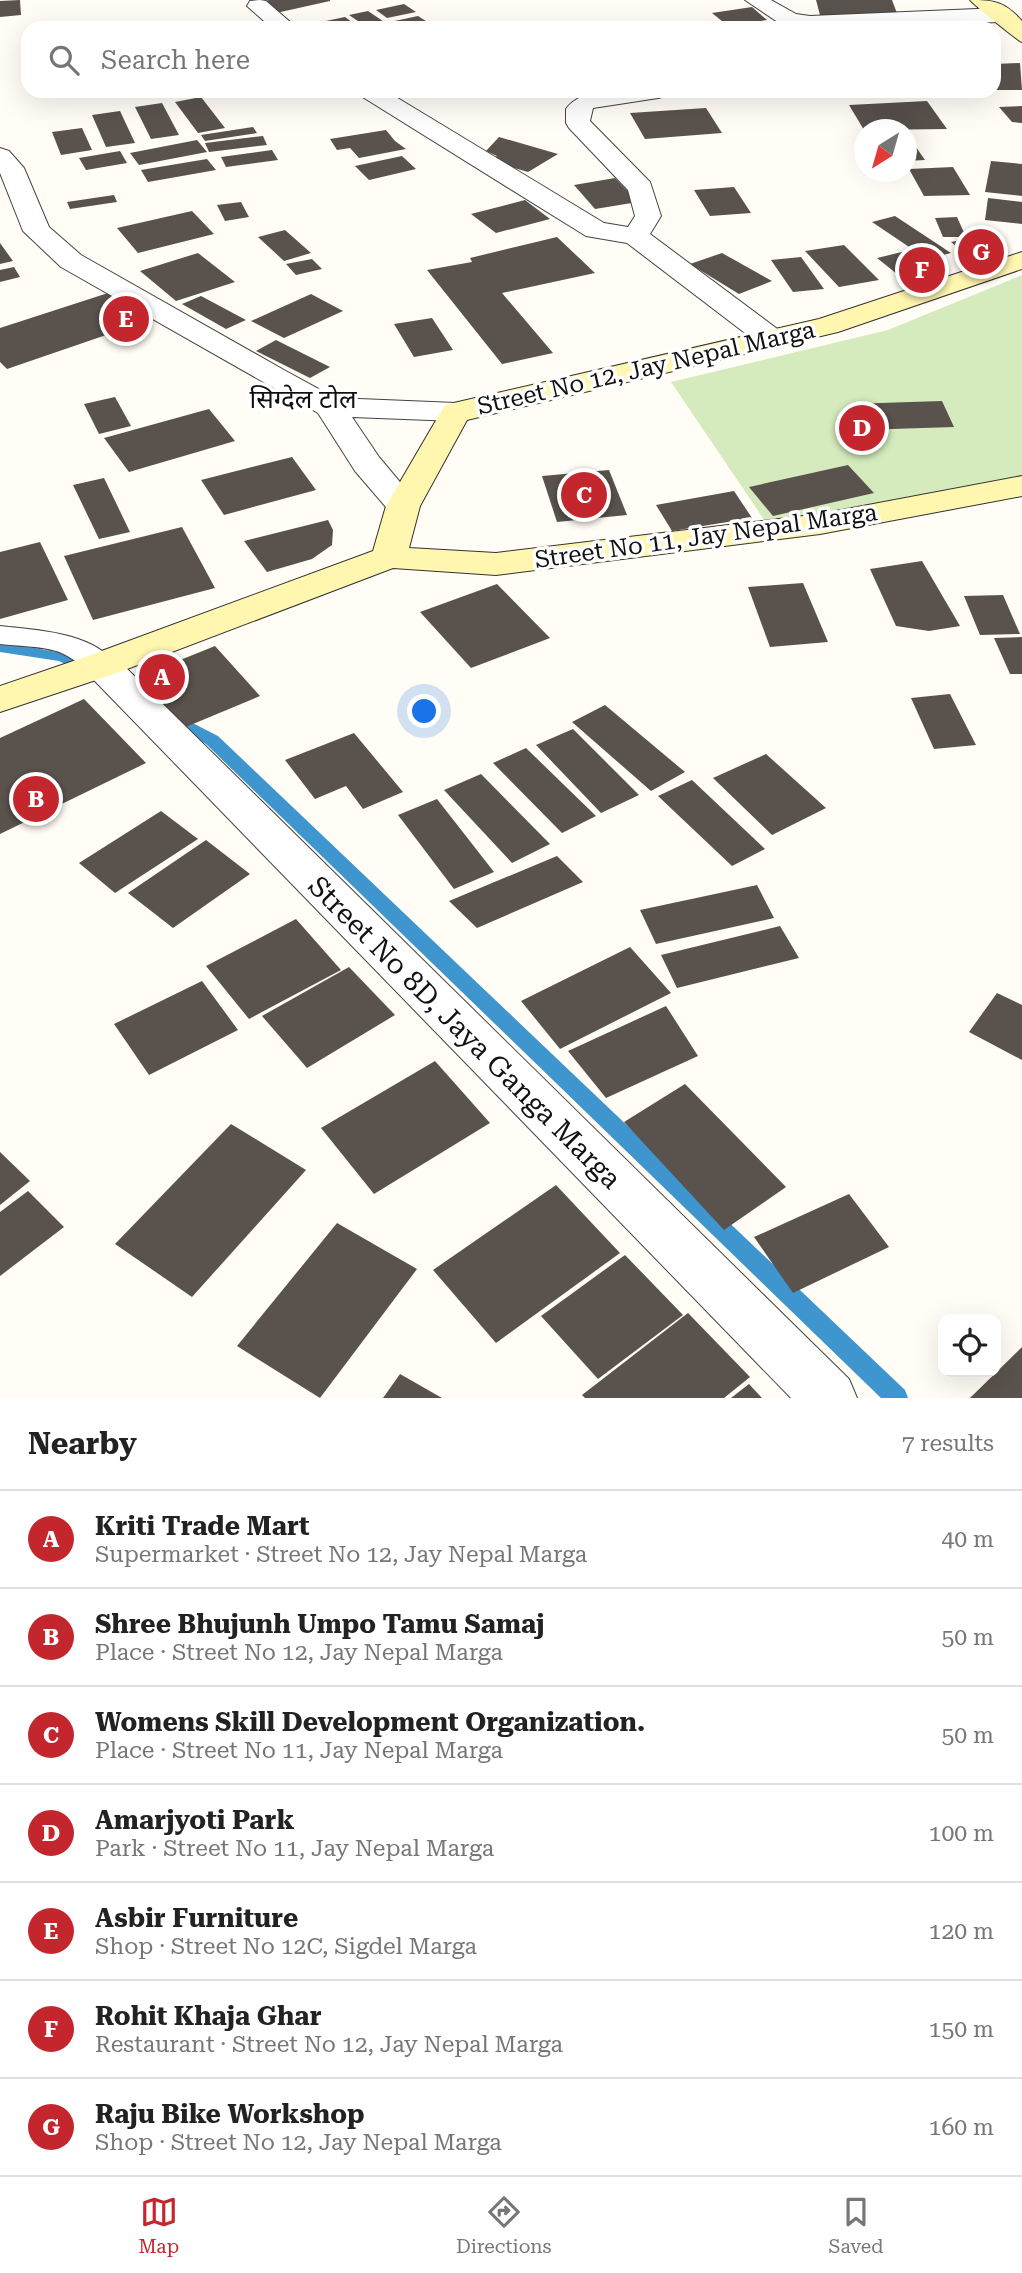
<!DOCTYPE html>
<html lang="en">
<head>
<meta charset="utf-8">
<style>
	:root { --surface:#fff; --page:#f2f2f2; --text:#222; --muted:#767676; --line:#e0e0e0; --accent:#c4262e }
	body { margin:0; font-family:"Roboto Serif","Noto Sans Devanagari",serif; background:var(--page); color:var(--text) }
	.controls { position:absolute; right:21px; bottom:21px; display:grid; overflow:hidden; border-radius:14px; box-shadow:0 7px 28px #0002 }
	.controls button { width:63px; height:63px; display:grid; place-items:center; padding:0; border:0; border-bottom:2px solid var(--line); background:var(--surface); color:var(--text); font:35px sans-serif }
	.compass { position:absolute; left:854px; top:119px; width:63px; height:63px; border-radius:50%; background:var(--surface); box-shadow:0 7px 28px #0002; rotate:217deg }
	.you { position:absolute; left:425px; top:712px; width:24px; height:24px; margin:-18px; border:5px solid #fff; border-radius:50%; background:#1a73e8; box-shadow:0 0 0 10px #1a73e833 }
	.badge { display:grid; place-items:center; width:46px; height:46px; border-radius:50%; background:var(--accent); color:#fff; font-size:23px; font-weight:700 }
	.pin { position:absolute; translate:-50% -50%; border:4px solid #fff; box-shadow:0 2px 7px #0006 }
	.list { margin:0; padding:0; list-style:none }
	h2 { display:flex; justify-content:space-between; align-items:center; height:91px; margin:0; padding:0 28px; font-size:30px }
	h2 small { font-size:23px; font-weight:400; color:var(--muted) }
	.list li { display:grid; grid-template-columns:46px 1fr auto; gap:21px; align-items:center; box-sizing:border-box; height:98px; padding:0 28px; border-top:2px solid var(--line) }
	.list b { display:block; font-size:26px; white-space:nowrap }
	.list p { margin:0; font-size:23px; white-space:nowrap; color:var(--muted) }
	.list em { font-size:23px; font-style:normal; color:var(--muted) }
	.icon { flex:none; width:38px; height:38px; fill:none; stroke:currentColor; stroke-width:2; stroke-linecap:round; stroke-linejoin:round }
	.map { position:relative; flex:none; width:1022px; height:1398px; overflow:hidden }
	.search { position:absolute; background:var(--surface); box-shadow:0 7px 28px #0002; left:21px; right:21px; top:21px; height:77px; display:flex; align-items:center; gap:18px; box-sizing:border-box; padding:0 24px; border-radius:21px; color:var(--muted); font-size:26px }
	.sheet { height:777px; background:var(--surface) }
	nav { display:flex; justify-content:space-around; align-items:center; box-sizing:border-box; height:98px; border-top:2px solid var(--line); background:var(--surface); font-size:19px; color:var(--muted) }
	nav a { display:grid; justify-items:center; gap:4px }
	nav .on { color:var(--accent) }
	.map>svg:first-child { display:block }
</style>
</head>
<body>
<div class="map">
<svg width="1022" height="1398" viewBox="0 0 1022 1398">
	<rect width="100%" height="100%" fill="#fffdf5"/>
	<path fill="#d5ebbd" d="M1022,275v202l-255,47 -96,-142 217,-52z"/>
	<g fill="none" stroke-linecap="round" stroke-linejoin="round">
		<g fill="#3f96cf" fill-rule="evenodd">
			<path d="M0,642l68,12 28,17 -8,5 -29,-15 -59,-9z"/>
			<path d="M169,711l49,25 687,654 3,8h-27l-675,-654 -43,-24 -2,-4 2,-4z"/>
		</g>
	</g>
	<g fill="#5a524d">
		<path d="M20,0l1,15 -21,2v-16z"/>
		<path d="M269,0h61v1l-54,12 -17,-11z"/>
		<path d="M816,0h76l6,16 -78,-1z"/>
		<path d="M404,4l12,8 -29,6 -11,-8z"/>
		<path d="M752,7l15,13 -39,6 -16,-13z"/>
		<path d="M368,11l25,17h-25l-19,-13z"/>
		<path d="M418,16l11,7 -30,5 -9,-6z"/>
		<path d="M345,17l15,11h-31l-8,-6z"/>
		<path d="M977,25l2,3h-74l-1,-2z"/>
		<path d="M1020,63l2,27h-28v-26z"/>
		<path d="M253,91h35v1l-30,6z"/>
		<path d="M201,97l24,31 -27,5 -23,-31z"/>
		<path d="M927,101l20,28 -83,1 -15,-25z"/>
		<path d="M162,103l17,32 -28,4 -16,-32z"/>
		<path d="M1022,106v17l-10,-1 -13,-15z"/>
		<path d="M706,108l16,25 -77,6 -15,-26z"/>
		<path d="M120,111l15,32 -29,4 -14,-32z"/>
		<path d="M253,127l4,6 -52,8 -4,-6z"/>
		<path d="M82,128l10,22 -31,5 -9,-23z"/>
		<path d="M386,130l9,11 11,8 -47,9 -9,-10 -13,2 -7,-11z"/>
		<path d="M263,136l4,9 -58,7 -4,-9z"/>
		<path d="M499,137l59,17 -30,18 -38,-11 7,-5 -11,-5z"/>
		<path d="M909,137l16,23 -19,1v-23z"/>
		<path d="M197,140l10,12 -68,13 -9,-12z"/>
		<path d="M272,150l6,10 -52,7 -5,-10z"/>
		<path d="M120,151l7,12 -41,7 -7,-12z"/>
		<path d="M402,156l14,13 -47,11 -14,-14z"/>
		<path d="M207,159l9,11 -68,12 -7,-12z"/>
		<path d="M991,161l31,3v32l-37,-4z"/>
		<path d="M953,167l17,28 -46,1 -15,-27z"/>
		<path d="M615,178l23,24 -43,7 -21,-24z"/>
		<path d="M734,187l17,26 -41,3 -16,-26z"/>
		<path d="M114,195l3,7 -47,7 -3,-7z"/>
		<path d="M988,198l34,4v22l-37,-4z"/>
		<path d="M525,200l25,19 -54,14 -25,-19z"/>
		<path d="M241,202l8,15 -24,4 -8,-16z"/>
		<path d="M192,211l22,23 -76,19 -21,-25z"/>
		<path d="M895,216l56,37 -24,6 -55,-37z"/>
		<path d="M957,217l9,20h-23l-8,-19z"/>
		<path d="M285,230l26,23 -27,8 -26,-24z"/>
		<path d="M557,237l38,36 -93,20 51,60 -51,11 -75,-94 45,-8 -2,-4z"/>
		<path d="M971,238l16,13 -20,4 -16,-13z"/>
		<path d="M0,243l13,18 -13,3z"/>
		<path d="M844,245l35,35 -40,7 -34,-36z"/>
		<path d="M906,251l26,20 -30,7 -25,-20z"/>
		<path d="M198,253l37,29 -59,19 -36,-30z"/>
		<path d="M722,253l50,28 -33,13 -49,-30z"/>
		<path d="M801,257l23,32 -31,3 -22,-32z"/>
		<path d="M312,259l10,10 -26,6 -10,-11z"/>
		<path d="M14,267l6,10 -20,5v-12z"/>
		<path d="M108,293l36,29 -137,47 -7,-7v-34z"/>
		<path d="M311,294l32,17 -59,27 -33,-17z"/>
		<path d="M201,296l45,24 -20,9 -44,-25z"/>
		<path d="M432,318l21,32 -39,7 -20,-33z"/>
		<path d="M276,340l54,27 -20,11 -54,-27z"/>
		<path d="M115,397l16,29 -32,8 -15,-30z"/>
		<path d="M942,401l12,26 -94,3 -11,-26z"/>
		<path d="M209,409l26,32 -106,31 -25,-34z"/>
		<path d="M292,457l24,33 -92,25 -23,-35z"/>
		<path d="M848,465l26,28 -101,23 -24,-29z"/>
		<path d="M609,470l18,45 -70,7 -15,-46z"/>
		<path d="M104,478l26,54 -31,7 -26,-54z"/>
		<path d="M734,491l18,27 -80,13 -16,-26z"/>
		<path d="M328,520l5,10 -1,15 -20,14 -45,13 -23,-31z"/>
		<path d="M182,527l33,61 -122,32 -29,-64z"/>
		<path d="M40,542l28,58 -68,19v-67z"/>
		<path d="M922,561l38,65 -31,5 -33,-5 -26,-57z"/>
		<path d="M803,583l25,59 -58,5 -22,-60z"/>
		<path d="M497,584l53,54 -79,30 -51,-56z"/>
		<path d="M1003,595l17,39 -40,1 -16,-39z"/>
		<path d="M1022,637v37h-12l-16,-36z"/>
		<path d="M215,646l45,50 -79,33 -43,-52z"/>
		<path d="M950,694l26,51 -42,4 -23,-51z"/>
		<path d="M84,699l62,64 -146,71v-96z"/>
		<path d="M605,705l80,67 -34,19 -79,-69z"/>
		<path d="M573,729l66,66 -38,18 -65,-68z"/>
		<path d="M354,733l49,59 -40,17 -17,-23 -31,13 -30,-39z"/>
		<path d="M526,748l70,68 -34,17 -69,-70z"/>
		<path d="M766,754l60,54 -54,27 -59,-57z"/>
		<path d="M481,774l69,70 -38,19 -68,-73z"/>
		<path d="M692,780l73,69 -33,17 -74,-70z"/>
		<path d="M437,799l57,73 -40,17 -56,-74z"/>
		<path d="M161,811l37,28 -83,54 -36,-30z"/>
		<path d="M206,840l44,34 -77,54 -45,-35z"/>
		<path d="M557,856l26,26 -106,46 -28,-27z"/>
		<path d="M757,885l17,33 -118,26 -16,-34z"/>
		<path d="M296,919l45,51 -92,49 -43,-53z"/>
		<path d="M780,926l19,32 -122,30 -16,-33z"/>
		<path d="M630,947l41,46 -111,56 -39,-48z"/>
		<path d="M349,967l46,48 -88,53 -45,-52z"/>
		<path d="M202,981l36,49 -89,45 -35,-51z"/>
		<path d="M997,993l25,12v55l-53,-28z"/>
		<path d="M666,1006l32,50 -92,42 -38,-47z"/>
		<path d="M435,1061l55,62 -116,71 -53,-66z"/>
		<path d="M685,1084l101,103 -62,43 -100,-108z"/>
		<path d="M231,1124l75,46 -114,127 -77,-53z"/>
		<path d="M0,1152l30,29 -30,24z"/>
		<path d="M556,1185l64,68 -124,90 -63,-73z"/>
		<path d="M28,1191l36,36 -64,49v-64z"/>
		<path d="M849,1194l40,53 -96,46 -39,-56z"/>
		<path d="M337,1223l80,46 -97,129 -83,-52z"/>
		<path d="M625,1255l58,60 -85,64 -57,-63z"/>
		<path d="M688,1313l62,64 -26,21h-139l-3,-3z"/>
		<path d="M1022,1347v51h-52z"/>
		<path d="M400,1374l42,24h-59z"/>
		<path d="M749,1384l13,14h-31z"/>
	</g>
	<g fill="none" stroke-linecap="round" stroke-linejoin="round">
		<g stroke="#444" stroke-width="2">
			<path id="lane" d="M0,626c35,4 94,6 116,39l-5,7c-23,6 -34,-15 -55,-21 -17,-5 -38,-5 -56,-7z"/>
		</g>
		<g stroke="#444" stroke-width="2">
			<g id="street">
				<path d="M260,0l6,1 31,27h-25l-25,-22 3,-5z"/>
				<path d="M745,0h26l25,14 14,2 191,-8 8,2 3,5 -3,5 -8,2 -202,6 -17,-3z"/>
				<path d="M357,91h29l218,132 24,4 7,-11 -7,-26 -59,-62 -3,-5v-14c18,-26 75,-18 104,-18l-4,5 -8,2 -65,10 -3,13 60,61 11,34 -11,18 134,100 4,6 -4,6 -11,3 -11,-3 -135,-103 -41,-7 -225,-140z"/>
				<path d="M0,148l9,3 15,17 25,59 32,28 203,115 51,28 121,5 11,2 5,7 -5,7 -11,2 -104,-4 27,40 41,49 -5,7 -12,3 -12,-3 -36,-42 -37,-58 -257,-146 -38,-36 -23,-58z"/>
				<path d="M101,653l13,3 735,723 8,19h-66l-703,-724 -6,-9 6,-9z"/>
			</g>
		</g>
		<g stroke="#333" stroke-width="2">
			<g id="secondary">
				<path d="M970,0c25,0 35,2 52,21v21c-4,-1 -48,-37 -52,-42z"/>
				<path d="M1022,252v17l-184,63 -371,88 -47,86 -11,42 87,5 324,-39 202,-38v20l-202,38 -324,41 -103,-7 -279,106 -114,38v-26l88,-30 285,-105 13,-45 59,-101 374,-86z"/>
			</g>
		</g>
		<use href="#lane" fill="#fff" fill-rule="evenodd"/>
		<use href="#street" fill="#fff" fill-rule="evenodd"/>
		<use href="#secondary" fill="#fff6b0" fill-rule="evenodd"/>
	</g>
	<g text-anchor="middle" stroke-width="7" stroke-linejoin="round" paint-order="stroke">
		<g font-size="24" fill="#111" stroke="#fff">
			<text transform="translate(646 368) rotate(-13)" y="8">Street No 12, Jay Nepal Marga</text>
			<text transform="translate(706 536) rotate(-8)" y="8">Street No 11, Jay Nepal Marga</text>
		</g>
		<g font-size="26" fill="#111" stroke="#fff">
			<text x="303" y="408">सिग्देल टोल</text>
		</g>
		<g font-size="28" fill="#111" stroke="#fff">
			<text transform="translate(465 1032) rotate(45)" y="10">Street No 8D, Jaya Ganga Marga</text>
		</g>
	</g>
</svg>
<div class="controls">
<button><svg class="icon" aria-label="locate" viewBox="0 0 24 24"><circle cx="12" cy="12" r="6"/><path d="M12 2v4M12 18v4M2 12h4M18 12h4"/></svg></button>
</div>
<svg class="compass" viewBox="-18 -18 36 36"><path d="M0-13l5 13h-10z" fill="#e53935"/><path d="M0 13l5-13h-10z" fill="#767676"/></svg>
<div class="you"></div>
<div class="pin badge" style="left:162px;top:677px">A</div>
<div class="pin badge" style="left:36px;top:799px">B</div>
<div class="pin badge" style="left:584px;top:495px">C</div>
<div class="pin badge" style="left:862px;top:428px">D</div>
<div class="pin badge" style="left:126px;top:319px">E</div>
<div class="pin badge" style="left:922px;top:270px">F</div>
<div class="pin badge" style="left:981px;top:252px">G</div>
<div class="search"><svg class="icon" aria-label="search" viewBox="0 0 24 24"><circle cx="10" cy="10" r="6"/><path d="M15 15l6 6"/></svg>Search here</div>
</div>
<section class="sheet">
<h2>Nearby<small>7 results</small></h2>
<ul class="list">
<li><span class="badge">A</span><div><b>Kriti Trade Mart</b><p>Supermarket · Street No 12, Jay Nepal Marga</p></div><em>40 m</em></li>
<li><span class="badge">B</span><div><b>Shree Bhujunh Umpo Tamu Samaj</b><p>Place · Street No 12, Jay Nepal Marga</p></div><em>50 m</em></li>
<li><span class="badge">C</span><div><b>Womens Skill Development Organization.</b><p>Place · Street No 11, Jay Nepal Marga</p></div><em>50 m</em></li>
<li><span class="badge">D</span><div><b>Amarjyoti Park</b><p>Park · Street No 11, Jay Nepal Marga</p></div><em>100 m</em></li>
<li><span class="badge">E</span><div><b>Asbir Furniture</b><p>Shop · Street No 12C, Sigdel Marga</p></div><em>120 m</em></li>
<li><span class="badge">F</span><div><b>Rohit Khaja Ghar</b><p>Restaurant · Street No 12, Jay Nepal Marga</p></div><em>150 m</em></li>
<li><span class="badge">G</span><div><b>Raju Bike Workshop</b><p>Shop · Street No 12, Jay Nepal Marga</p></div><em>160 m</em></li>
</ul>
</section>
<nav>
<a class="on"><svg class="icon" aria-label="map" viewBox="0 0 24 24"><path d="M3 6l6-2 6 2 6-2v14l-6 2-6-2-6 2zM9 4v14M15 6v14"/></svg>Map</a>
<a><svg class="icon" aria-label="directions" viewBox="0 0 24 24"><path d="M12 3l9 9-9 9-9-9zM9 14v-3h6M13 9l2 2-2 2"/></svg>Directions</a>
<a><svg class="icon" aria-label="saved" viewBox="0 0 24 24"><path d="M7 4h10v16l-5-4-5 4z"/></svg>Saved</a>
</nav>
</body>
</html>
